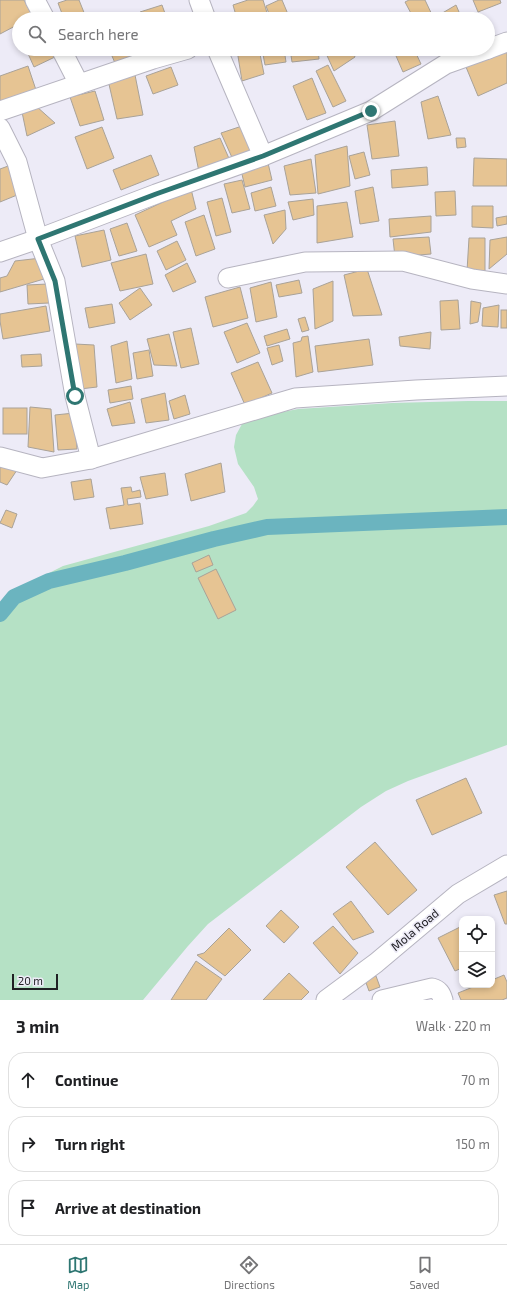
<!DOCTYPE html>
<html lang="en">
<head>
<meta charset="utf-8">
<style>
	:root { --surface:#fff; --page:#f6f6f6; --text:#202124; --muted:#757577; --line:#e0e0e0; --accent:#2e7672 }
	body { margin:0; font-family:"Exo 2",sans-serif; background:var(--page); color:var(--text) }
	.controls { position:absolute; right:12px; bottom:12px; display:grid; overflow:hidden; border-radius:8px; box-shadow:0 2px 6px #0003 }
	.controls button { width:36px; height:36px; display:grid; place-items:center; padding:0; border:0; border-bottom:1px solid var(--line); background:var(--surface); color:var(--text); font:20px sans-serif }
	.scale { position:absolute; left:12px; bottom:10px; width:46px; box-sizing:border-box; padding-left:4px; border:2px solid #202024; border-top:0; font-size:11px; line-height:14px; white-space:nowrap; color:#202024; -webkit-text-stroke:3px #edebf7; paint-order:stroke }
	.stop { position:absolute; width:12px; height:12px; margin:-9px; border:3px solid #2e7672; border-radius:50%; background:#fff }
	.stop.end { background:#2e7672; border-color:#fff; box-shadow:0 1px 4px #0008 }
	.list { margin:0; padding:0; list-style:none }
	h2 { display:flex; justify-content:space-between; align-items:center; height:52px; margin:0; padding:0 16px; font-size:17px }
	h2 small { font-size:13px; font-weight:400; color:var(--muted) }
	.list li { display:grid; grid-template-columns:26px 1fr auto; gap:12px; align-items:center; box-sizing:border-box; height:56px; margin:0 8px 8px; padding:0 8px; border:1px solid var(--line); border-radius:16px }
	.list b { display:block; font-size:15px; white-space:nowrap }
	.list em { font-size:13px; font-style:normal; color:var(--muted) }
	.icon { flex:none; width:22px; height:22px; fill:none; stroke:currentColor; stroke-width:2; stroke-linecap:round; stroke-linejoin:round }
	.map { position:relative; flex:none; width:507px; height:1000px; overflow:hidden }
	.search { position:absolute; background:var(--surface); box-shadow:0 2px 6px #0003; left:12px; right:12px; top:12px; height:44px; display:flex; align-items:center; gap:10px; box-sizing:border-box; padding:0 14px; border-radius:22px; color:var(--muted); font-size:15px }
	.sheet { height:244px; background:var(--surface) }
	nav { display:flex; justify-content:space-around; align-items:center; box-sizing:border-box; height:56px; border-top:1px solid var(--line); background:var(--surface); font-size:11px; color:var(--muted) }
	nav a { display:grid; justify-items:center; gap:2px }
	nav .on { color:var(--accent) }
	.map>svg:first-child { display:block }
</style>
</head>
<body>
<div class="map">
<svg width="507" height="1000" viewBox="0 0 507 1000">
	<rect width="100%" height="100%" fill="#edebf7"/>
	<path fill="#b5e1c5" d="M468,401h39v344l-99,36 -22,10 -25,16 -153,117 -20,22 -45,54h-143v-393l49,-34 14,-7 146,-40 37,-13 7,-7 5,-7 -4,-12 -16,-23 -4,-17 2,-12 6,-11 20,-8 36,-7 94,-6z"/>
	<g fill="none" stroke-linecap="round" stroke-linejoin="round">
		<path stroke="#6bb4bf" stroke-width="16" d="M0,614l14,-17 35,-16 76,-18 89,-24 53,-12 240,-10"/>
	</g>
	<g fill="#e6c493" stroke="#a9a298">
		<path d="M0,0h24l9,17 -4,2h-10v5l-19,10z"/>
		<path d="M67,0h12l6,15 -10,4h-11l-6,-16z"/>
		<path d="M248,0h15l6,19h-32l-4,-14z"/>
		<path d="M279,0h3l8,19h-19l-5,-13z"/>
		<path d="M409,0h16l9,19h-20l-9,-17z"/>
		<path d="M473,0h27l1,3 -23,9z"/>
		<path d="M162,5l5,14h-25l-2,-7z"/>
		<path d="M456,5l6,14h-22l-1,-4z"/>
		<path d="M26,49h27l4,7 -23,11z"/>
		<path d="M109,49h30l1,4 -25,10z"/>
		<path d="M242,49h17l5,25 -22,7 -5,-31z"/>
		<path d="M262,49h22l2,13 -21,3z"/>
		<path d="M290,49h28l1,10 -27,3z"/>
		<path d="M324,49h28l3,8 -21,14z"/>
		<path d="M393,49h21l7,15 -18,8z"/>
		<path d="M507,49v34l-29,13 -12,-29z"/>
		<path d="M328,65l18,36 -13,6 -17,-36z"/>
		<path d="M28,66l8,24 -36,13v-27z"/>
		<path d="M171,67l7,18 -25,9 -7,-18z"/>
		<path d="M135,75l8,40 -26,4 -9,-39z"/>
		<path d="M312,78l14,35 -19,7 -14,-34z"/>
		<path d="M95,91l9,29 -24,6 -10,-29z"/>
		<path d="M438,96l13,39 -23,4 -7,-37z"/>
		<path d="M36,106l19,17 -28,13 -5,-24z"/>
		<path d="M395,121l4,35 -27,3 -5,-34z"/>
		<path d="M245,125l12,27 -23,10 -13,-29z"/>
		<path d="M102,127l12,31 -27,11 -12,-32z"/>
		<path d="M220,138l11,25 -32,9 -5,-25z"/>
		<path d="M456,138h9l1,9 -9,1z"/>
		<path d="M347,146l3,40 -32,8 -3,-39z"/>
		<path d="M364,152l6,23 -15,4 -6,-23z"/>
		<path d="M151,155l8,20 -38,15 -8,-20z"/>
		<path d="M474,158l33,1v27h-34z"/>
		<path d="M311,159l5,34 -26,2 -6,-29z"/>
		<path d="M268,163l4,17 -27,7 -4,-17z"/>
		<path d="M11,165l11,28 -22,9v-33z"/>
		<path d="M427,167l1,18 -36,3 -1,-18z"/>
		<path d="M242,180l8,29 -18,4 -8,-29z"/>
		<path d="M271,187l5,19 -21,5 -4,-18z"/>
		<path d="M373,187l6,34 -19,3 -5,-33z"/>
		<path d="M191,189l5,20 -25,12 6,14 -28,12 -14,-32z"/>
		<path d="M455,191l1,24 -20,1 -1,-24z"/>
		<path d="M222,198l9,34 -15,4 -9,-34z"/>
		<path d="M313,199l1,16 -21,5 -5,-18z"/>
		<path d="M347,202l6,35 -36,6v-37z"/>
		<path d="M472,206h21v22l-21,-1z"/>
		<path d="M285,210l1,19 -13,15 -9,-29z"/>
		<path d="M204,215l11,34 -19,7 -11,-34z"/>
		<path d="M431,216v16l-41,5 -1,-18z"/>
		<path d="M507,216v8l-10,2 -1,-8z"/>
		<path d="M127,223l10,28 -18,5 -9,-27z"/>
		<path d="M104,230l7,30 -29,7 -7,-31z"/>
		<path d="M429,237l2,17 -36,3 -2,-18z"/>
		<path d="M507,237v17l-18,15 1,-29z"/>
		<path d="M469,238h16v36l-18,-3z"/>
		<path d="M177,241l9,19 -20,10 -9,-19z"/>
		<path d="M146,254l7,30 -33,7 -9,-28z"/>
		<path d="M41,258l3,21 -44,13v-14l7,-2 8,-15z"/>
		<path d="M187,263l9,19 -23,10 -8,-17z"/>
		<path d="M367,269l15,46 -29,1 -9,-41z"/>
		<path d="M299,280l3,13 -23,4 -3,-12z"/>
		<path d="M333,281v40l-18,8 -2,-40z"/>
		<path d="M271,282l6,35 -21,5 -6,-34z"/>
		<path d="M48,284l1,19 -21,1 -1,-19z"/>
		<path d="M240,287l8,31 -35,9 -8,-30z"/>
		<path d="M140,288l12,17 -22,15 -11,-17z"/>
		<path d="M458,300l2,29 -19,1 -1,-29z"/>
		<path d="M471,301l10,2 -3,19 -8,2z"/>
		<path d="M112,304l3,19 -26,5 -4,-20z"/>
		<path d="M499,305l-1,22 -16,-1 1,-18z"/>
		<path d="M46,306l4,25 -47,8 -3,-18v-7z"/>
		<rect x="501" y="310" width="6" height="18"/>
		<path d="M305,317l4,13 -7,2 -4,-13z"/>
		<path d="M247,323l13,30 -23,10 -13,-31z"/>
		<path d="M191,328l8,36 -18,4 -8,-36z"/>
		<path d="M287,329l3,10 -23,7 -3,-10z"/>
		<path d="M431,332l-1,17 -30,-3 -1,-9z"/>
		<path d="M169,334l8,32 -23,-1 -7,-26z"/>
		<path d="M308,336l5,36 -17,5 -3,-34 8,-2 1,-4z"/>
		<path d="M369,339l4,26 -55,7 -3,-26z"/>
		<path d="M127,341l5,38 -16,4 -5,-37z"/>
		<path d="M75,344l19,1 3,42 -17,2z"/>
		<path d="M279,345l4,16 -11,4 -5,-17z"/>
		<path d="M149,350l4,26 -16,3 -4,-26z"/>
		<path d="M41,354l1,12 -20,1 -1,-12z"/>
		<path d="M258,362l14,31 -27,12 -14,-32z"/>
		<path d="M131,386l2,13 -23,4 -2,-13z"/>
		<path d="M165,393l4,27 -23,3 -5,-24z"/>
		<path d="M185,395l5,19 -16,5 -5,-18z"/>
		<path d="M130,402l5,21 -23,3 -5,-17z"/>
		<path d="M30,407l21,2 3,43 -26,-5z"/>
		<rect x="3" y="408" width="24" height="26"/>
		<path d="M74,413l3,36 -19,1 -3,-35z"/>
		<path d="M0,462l19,5 -12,18 -7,-3z"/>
		<path d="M221,463l4,29 -34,9 -6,-27z"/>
		<path d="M165,473l3,22 -22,4 -6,-22z"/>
		<path d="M91,479l3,18 -20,3 -3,-18z"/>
		<path d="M131,487l1,5 8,-2 1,7 -14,2 1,6 12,-2 3,21 -33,5 -4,-21 18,-3 -3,-17z"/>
		<path d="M6,510l11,4 -5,14 -12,-5z"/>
		<path d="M209,555l4,10 -17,7 -4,-9z"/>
		<path d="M216,569l20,41 -18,9 -20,-41z"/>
		<path d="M466,778l16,35 -50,22 -16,-35z"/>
		<path d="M375,842l42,48 -29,25 -42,-48z"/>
		<path d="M507,891v33h-2l-11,-29z"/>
		<path d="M351,901l23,31 -21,8 -20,-26z"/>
		<path d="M281,910l18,17 -15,16 -18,-17z"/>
		<path d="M333,926l25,27 -18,21 -27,-31z"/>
		<path d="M460,927l2,3v38l-7,3 -17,-33z"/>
		<path d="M229,928l22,22 -26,26 -28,-21 7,-2z"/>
		<path d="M196,961l26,18 -16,21h-35z"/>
		<path d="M289,973l20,19 -8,8h-38z"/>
		<path d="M504,975l3,7v16l-5,2h-41l-3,-7 20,-8h14v-5z"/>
		<path d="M376,976l4,11 -11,4 -4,-11z"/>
	</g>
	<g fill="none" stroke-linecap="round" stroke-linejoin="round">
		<g stroke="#b6b4c0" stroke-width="21">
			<g id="minor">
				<path d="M35,0l10,19"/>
				<path d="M199,0l7,19"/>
				<path d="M61,49l18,35"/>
				<path d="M217,49l46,107"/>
				<path d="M488,49l19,-7"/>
				<path d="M0,111l153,-52 35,-10"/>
				<path d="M0,128l17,34 21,77 17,42 20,115 16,63"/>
				<path d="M0,252l38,-13 118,-45 107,-38 108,-45 75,-47 42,-15"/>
				<path d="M228,278l77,-16 98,-1 69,18 35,5"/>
				<path d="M0,457l42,11 49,-9 204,-61 121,-8 91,-4"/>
				<path d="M326,1000l50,-37 82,-69 49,-29"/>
				<path d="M382,1000l50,-12c7,2 9,5 11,12"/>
			</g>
		</g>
		<use href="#minor" stroke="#fff" stroke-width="19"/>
	</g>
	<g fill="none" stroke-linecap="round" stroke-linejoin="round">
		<path stroke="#2e7672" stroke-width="5" d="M75,396l-20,-115 -17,-42 118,-45 107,-38 108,-45"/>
	</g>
	<g text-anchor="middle" stroke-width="3.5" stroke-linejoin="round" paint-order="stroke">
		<g font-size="12" fill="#202024" stroke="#edebf7">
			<text transform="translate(415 930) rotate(-40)" y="4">Mola Road</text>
		</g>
	</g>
</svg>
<div class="controls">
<button><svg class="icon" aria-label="locate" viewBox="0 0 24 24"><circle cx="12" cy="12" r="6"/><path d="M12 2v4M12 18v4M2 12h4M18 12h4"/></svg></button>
<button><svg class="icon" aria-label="layers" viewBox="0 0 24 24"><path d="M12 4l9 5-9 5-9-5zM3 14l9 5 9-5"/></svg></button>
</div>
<div class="scale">20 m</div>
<div class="stop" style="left:75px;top:396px"></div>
<div class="stop end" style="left:371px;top:111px"></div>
<div class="search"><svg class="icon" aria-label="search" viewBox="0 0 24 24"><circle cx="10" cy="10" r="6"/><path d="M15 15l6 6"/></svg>Search here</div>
</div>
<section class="sheet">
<h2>3 min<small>Walk · 220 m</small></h2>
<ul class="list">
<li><svg class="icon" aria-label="ahead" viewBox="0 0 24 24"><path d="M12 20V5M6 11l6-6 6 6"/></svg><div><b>Continue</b></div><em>70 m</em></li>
<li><svg class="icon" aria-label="right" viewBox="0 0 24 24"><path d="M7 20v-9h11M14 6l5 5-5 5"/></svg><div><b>Turn right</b></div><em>150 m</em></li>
<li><svg class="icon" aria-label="arrive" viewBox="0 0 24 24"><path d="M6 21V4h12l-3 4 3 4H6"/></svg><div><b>Arrive at destination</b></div></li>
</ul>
</section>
<nav>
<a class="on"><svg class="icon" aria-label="map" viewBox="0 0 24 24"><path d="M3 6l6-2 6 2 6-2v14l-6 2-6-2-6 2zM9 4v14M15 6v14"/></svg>Map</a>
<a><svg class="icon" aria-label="directions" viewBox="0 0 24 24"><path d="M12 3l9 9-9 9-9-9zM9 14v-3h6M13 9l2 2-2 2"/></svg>Directions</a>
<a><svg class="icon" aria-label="saved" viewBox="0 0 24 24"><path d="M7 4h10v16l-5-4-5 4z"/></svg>Saved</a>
</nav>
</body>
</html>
